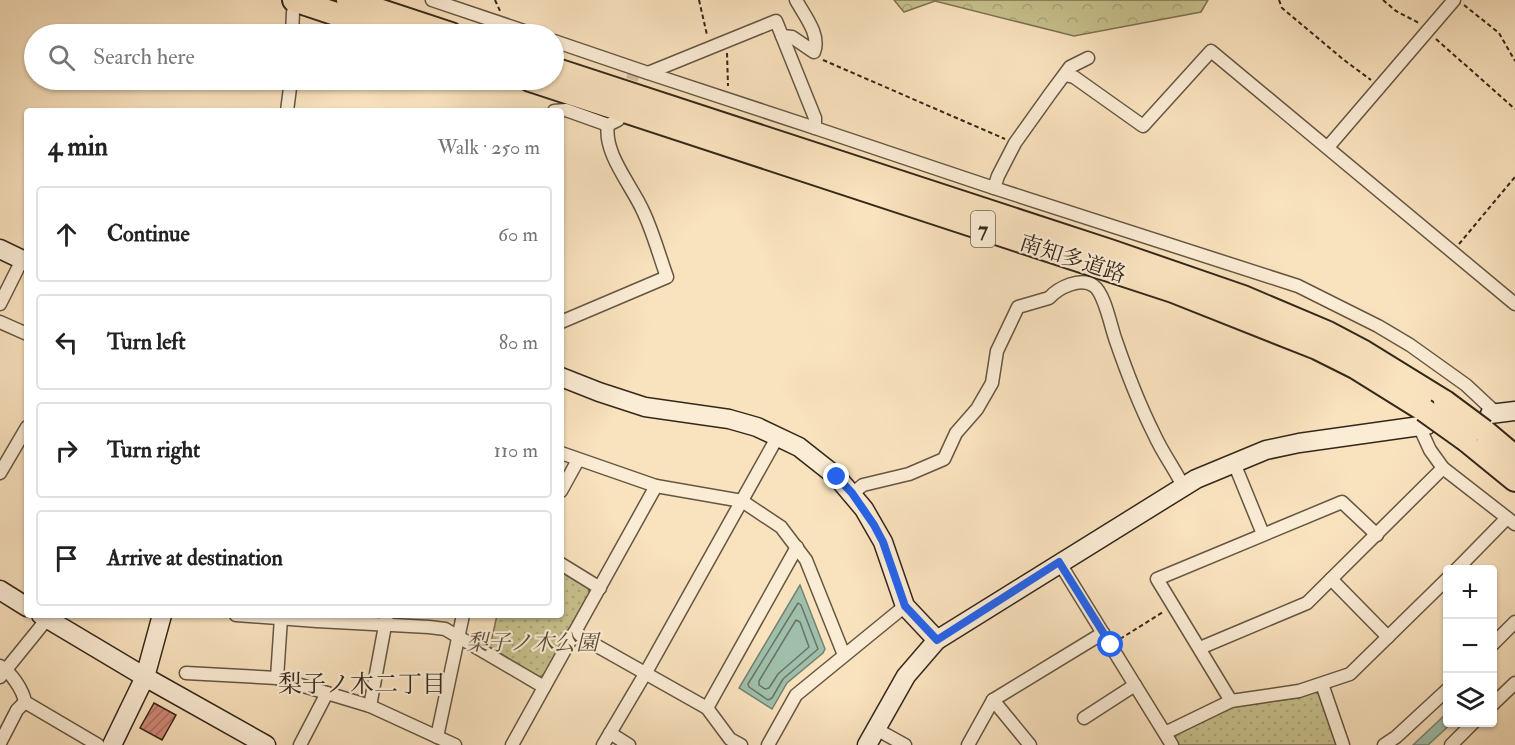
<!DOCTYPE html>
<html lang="en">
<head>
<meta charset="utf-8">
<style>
	:root { --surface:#fff; --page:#f6f6f6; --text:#222; --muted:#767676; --line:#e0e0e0 }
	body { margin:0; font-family:"IM FELL Double Pica","Noto Serif JP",serif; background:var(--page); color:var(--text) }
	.controls { position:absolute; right:18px; bottom:18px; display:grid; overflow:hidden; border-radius:6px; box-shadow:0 2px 4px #0004 }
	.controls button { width:54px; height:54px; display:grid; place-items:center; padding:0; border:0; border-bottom:2px solid var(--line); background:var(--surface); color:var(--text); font:30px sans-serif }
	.stop { position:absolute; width:18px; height:18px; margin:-14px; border:4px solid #2563eb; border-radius:50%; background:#fff }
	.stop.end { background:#2563eb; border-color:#fff; box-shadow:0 2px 6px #0008 }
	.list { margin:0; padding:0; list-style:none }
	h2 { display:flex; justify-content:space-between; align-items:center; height:78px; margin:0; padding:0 24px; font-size:26px }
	h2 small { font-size:20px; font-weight:400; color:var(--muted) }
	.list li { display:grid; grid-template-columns:39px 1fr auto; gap:18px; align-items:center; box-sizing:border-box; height:96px; margin:0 12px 12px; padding:0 12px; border:2px solid var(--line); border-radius:6px }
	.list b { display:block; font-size:22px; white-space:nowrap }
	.list em { font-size:20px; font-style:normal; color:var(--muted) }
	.icon { flex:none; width:33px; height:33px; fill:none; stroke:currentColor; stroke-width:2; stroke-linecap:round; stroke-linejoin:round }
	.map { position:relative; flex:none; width:1515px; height:745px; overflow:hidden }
	.search { position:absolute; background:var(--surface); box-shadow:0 2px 4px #0004; left:24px; top:24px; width:540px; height:66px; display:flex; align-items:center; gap:15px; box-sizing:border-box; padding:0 21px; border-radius:33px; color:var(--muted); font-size:22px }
	.panel { position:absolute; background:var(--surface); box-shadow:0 2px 4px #0004; left:24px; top:108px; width:540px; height:510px; border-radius:6px }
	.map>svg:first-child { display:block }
</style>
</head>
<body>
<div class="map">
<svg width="1515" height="745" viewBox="0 0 1515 745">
	<defs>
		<pattern id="forest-crowns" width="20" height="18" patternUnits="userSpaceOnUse" patternTransform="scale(1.5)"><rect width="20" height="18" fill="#c6c08c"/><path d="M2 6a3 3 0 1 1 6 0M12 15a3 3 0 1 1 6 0" fill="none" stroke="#aba578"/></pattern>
		<pattern id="park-dots" width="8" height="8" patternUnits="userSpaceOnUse" patternTransform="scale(1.5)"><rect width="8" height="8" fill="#c6c08c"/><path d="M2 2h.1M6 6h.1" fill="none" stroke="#aba578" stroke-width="1.8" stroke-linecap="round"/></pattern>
		<pattern id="building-hatch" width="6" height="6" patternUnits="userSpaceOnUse" patternTransform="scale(1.5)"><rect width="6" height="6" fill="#d2897a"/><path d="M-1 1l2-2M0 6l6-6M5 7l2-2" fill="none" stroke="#ab7063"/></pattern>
	</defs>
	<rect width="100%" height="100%" fill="#f9e2be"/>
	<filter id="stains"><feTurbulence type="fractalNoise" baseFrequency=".00333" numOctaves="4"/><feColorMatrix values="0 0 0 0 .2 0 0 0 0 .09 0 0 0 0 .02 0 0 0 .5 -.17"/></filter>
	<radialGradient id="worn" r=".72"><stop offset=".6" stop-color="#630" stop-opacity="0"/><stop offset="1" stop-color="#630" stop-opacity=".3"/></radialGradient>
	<path fill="url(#forest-crowns)" stroke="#7d7452" stroke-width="1.5" d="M894,0h314l-7,12 -127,24 -139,-35 -31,11z"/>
	<g fill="url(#park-dots)" stroke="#7d7452" stroke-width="1.5">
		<path d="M561,572l27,15 1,7 -45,81 -5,2 -49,-30 7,-32h64z"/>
		<path d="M1315,692l4,2 17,51h-157l-4,-7 3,-6 55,-25 64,-9z"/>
	</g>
	<g fill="#9fbfab" stroke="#748271" stroke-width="1.5">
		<path d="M800,585l25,64 -2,4 -36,30 -15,26 -33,-21z"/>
		<path d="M1447,713l1,9 4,1 -24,22h-15z"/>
	</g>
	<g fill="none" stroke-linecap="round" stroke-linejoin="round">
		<g stroke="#6a7362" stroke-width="1.5">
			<path d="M798,603l3,2 17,44 -35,30 -11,19 -4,2 -19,-13 -1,-3z"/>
			<path d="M796,620l4,2 9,25 -31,27 -9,14 -4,1 -6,-4v-4z"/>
		</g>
	</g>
	<path fill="url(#building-hatch)" stroke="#342719" stroke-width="1.5" d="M154,703l22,12 -14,25 -22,-12z"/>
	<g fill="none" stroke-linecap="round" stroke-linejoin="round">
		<path stroke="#d2bd9d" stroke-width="12" stroke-dasharray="12 6" stroke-linecap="butt" d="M626,97l9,-27"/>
		<g stroke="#655642" stroke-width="15">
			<g id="street">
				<path d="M432,0l101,34"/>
				<path d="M292,34l1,-22"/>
				<path d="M782,36l10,1 22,15c7,-17 -10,-37 -18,-52"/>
				<path d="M554,41l94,32 128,-52 39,97v10l179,60 304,98 80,40 32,19 56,40 30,28"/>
				<path d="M648,73l167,55"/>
				<path d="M1065,75l9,2 69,49 68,-75 304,253"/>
				<path d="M287,111l4,-31"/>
				<path d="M554,111l12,-1 42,15"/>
				<path d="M1328,147l126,-147"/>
				<path d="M994,188l4,-12 17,-33 35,-49 20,-27 18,-9"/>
				<path d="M0,304l22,-44"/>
				<path d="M0,322l27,12"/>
				<path d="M561,322l106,-45c-8,-22 -14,-45 -24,-66 -11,-25 -40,-58 -35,-86l10,-5"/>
				<path d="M1419,426l11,24 13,18 72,56"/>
				<path d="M561,453l95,33 86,15 39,26 25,33 38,95"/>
				<path d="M1234,463l29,71"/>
				<path d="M0,473l27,-46"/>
				<path d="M561,491l17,-31"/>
				<path d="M853,493l10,-8 46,-11 35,-15 12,-26 21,-24 15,-26 5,-32 21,-44 31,-9c9,-10 32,-22 45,-12 11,8 17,42 22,55 11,32 23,63 38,93 8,18 20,34 29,52"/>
				<path d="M1059,562l113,183"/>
				<path d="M561,564l39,24"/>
				<path d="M1456,570l51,-52"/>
				<path d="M1331,579l57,58"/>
				<path d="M236,615l81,6 112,6 16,2 99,58"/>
				<path d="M574,633l133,75 23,31 11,6"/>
				<path d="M1492,645l23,-23"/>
				<path d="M1200,648l107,-45 136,-135"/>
				<path d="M0,666c11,6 23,24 25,36l73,43"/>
				<path d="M186,673l91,5 93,28 85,39"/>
				<path d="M0,677l47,-58"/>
				<path d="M277,678l4,-60"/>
				<path d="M1322,684l21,61"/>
				<path d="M993,700l37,45"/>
				<path d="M1231,701l-74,-122 185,-77 35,33"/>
				<path d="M1492,705l23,-22"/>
				<path d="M370,706l17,-91"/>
				<path d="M707,708l90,-161"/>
				<path d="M1084,718l51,-33"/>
				<path d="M876,729l29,16"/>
				<path d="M610,733l19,12"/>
				<path d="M1165,733l66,-32 68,-10 51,-17 98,-96"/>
				<path d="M437,737l26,-122"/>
				<path d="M0,743l17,-33 8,-8"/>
				<path d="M300,745l27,-52"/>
				<path d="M512,745l144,-259"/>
				<path d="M603,745l42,-71 133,-238"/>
				<path d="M768,745l28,-50 109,-89"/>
				<path d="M968,745l25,-45 110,-67"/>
				<path d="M1384,745l12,-8 52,-48"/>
				<path d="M1451,745l23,-23"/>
			</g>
		</g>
		<g stroke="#342719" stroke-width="21">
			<g id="secondary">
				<path d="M0,249l27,13"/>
				<path d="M561,377l38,15 46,15 84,12 28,8 42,20 38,30 27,32 19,33 22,64 32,34"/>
				<path d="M1490,414l25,-3"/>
				<path d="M0,590l27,17"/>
				<path d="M41,615l104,62 121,68"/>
				<path d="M112,745l33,-68 17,-62"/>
				<path d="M867,745l39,-69 31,-36 259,-161 70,-29 33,-7 128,-18"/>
			</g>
		</g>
		<g stroke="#342719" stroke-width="26">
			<g id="highway">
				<path d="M294,0l102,34"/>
				<path d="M348,0l103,34"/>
				<path d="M554,69l556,182 133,46 85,36 36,19 81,50"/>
				<path d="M530,80l643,211 144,57 38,19 69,43"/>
				<path d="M1484,431l31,26"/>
				<path d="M1466,440l49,40"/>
			</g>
		</g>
		<g stroke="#342719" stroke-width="2" stroke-dasharray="4.5 3" stroke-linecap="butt">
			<path d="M495,0l5,11"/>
			<path d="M699,0l8,35"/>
			<path d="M1279,0l3,8 62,52 27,20"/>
			<path d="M1383,0l13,11 23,12"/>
			<path d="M1464,5l35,28 16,28"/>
			<path d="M1436,39l79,70"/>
			<path d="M727,53l1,33"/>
			<path d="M823,60l182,79"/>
			<path d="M1459,244l56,-67"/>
			<path d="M1120,639l43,-27"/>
		</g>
		<use href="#street" stroke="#fbecd5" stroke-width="12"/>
		<use href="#secondary" stroke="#fbecd5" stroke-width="18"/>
		<use href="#highway" stroke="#f9e2be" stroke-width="22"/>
		<g stroke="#342719" stroke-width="26" stroke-linecap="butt">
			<g id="highway-bridge">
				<path d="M1445,402l39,29"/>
				<path d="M1424,410l42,30"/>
			</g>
		</g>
		<use href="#highway-bridge" stroke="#f9e2be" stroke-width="22"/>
	</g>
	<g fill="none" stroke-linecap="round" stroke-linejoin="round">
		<path stroke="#2563eb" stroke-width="8" d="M837,477l15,16 22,32 9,17 22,64 32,34 122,-78 52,83"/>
	</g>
	<g text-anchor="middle" stroke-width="4.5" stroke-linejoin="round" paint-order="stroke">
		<rect fill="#fbecd5" stroke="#706251" stroke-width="1.5" x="971" y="211" width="24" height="36" rx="4.5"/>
		<g font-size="21" font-weight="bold" fill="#342719">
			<text x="983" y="236">7</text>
		</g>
		<g font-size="22" fill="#342719" stroke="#fbecd5">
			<text transform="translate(1073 258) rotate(18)" y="8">南知多道路</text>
		</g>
		<g font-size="22" font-style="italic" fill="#584d36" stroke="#fbecd5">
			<text x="532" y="650">梨子ノ木公園</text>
		</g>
		<g font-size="24" fill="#342719" stroke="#fbecd5">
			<text x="362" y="692">梨子ノ木二丁目</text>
		</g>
	</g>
	<rect width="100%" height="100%" filter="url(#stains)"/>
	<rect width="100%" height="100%" fill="url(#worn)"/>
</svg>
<div class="controls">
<button>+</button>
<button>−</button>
<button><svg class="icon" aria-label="layers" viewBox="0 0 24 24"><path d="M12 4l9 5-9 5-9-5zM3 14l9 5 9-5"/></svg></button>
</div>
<div class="stop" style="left:1111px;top:645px"></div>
<div class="stop end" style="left:837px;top:477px"></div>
<div class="search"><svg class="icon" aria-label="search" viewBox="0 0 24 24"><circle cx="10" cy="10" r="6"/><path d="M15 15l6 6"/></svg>Search here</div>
<section class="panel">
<h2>4 min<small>Walk · 250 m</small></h2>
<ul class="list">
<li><svg class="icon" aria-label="ahead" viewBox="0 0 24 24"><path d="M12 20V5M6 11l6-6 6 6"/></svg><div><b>Continue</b></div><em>60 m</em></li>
<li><svg class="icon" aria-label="left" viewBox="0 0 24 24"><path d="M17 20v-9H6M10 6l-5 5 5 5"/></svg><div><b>Turn left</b></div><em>80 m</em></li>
<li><svg class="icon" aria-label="right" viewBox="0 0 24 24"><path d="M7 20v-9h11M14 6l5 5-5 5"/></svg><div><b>Turn right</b></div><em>110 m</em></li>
<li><svg class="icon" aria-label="arrive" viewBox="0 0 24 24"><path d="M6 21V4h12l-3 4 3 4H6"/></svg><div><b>Arrive at destination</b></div></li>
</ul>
</section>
</div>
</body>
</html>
